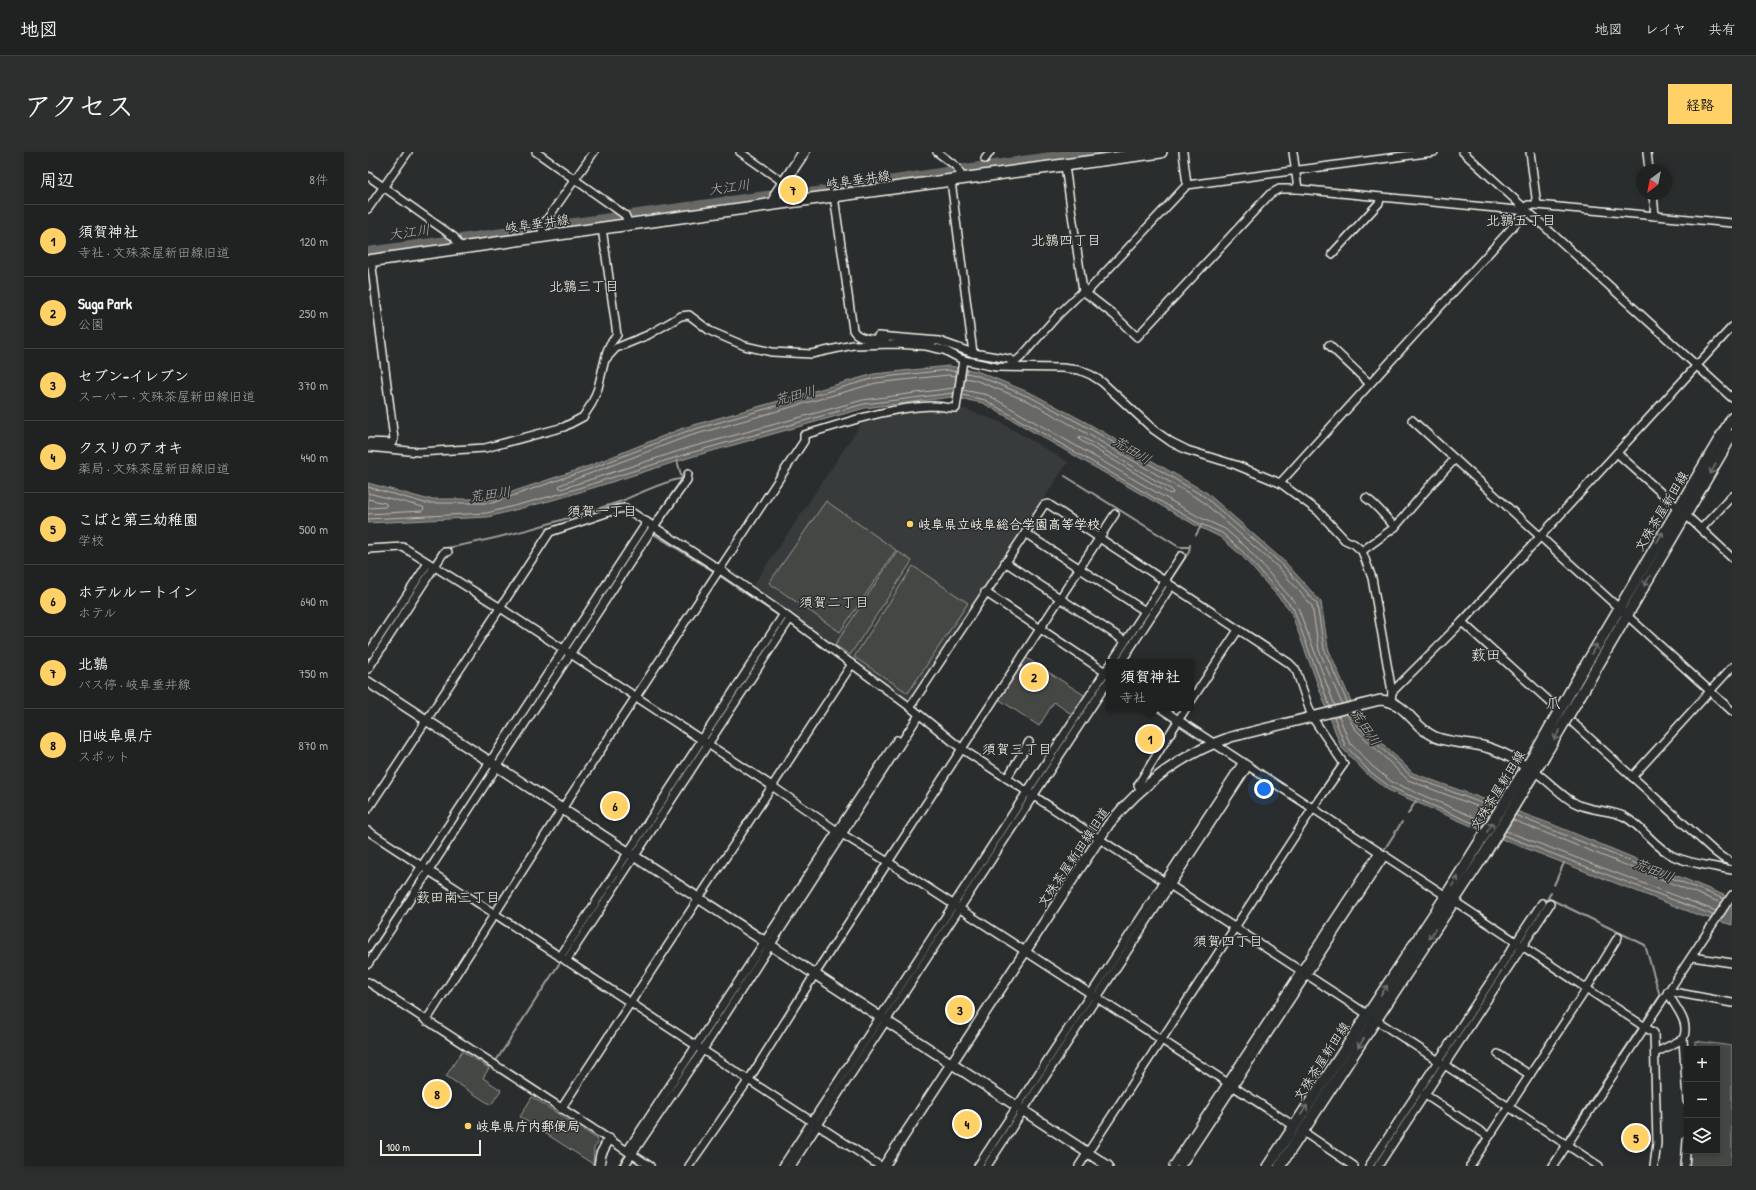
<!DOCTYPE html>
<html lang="ja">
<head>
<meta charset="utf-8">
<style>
	:root { --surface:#202222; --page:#2d2f2f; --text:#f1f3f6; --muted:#a2a4a5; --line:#3d3f40; --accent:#ffd166 }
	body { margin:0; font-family:"Patrick Hand","Klee One",sans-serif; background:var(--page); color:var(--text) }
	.controls { position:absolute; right:12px; bottom:12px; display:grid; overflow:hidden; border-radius:0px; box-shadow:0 2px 6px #0003 }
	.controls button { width:36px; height:36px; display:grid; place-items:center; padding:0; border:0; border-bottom:1px solid var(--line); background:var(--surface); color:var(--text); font:20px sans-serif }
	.compass { position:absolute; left:1268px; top:12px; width:36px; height:36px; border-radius:50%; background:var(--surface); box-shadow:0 2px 6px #0003; rotate:212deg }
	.scale { position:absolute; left:12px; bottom:10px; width:101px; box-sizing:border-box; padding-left:4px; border:2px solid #f4f1e8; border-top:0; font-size:11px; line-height:14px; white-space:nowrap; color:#f4f1e8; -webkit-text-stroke:3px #2a2d2e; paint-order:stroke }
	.you { position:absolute; left:896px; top:637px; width:14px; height:14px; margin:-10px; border:3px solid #fff; border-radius:50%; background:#1a73e8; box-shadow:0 0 0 6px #1a73e833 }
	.badge { display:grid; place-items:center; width:26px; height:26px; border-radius:50%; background:var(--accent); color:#111; font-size:13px; font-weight:700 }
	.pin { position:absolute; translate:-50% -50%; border:2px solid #fff; box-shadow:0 1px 4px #0006 }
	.popup { position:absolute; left:738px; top:507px; width:88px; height:52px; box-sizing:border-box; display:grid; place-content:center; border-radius:0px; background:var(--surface); filter:drop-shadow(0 1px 3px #0005); font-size:13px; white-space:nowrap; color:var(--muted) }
	.popup b { font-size:15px; color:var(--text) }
	.popup::after { content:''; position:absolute; left:50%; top:100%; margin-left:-8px; border:8px solid transparent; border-top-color:var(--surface) }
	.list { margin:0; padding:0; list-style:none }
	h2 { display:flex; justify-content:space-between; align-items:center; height:52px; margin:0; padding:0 16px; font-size:17px }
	h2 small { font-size:13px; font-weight:400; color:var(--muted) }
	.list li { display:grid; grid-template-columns:26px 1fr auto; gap:12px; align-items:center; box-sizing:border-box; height:72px; padding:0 16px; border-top:1px solid var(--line) }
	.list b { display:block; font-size:15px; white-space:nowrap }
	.list p { margin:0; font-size:13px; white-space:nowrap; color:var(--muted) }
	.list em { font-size:13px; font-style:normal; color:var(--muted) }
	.icon { flex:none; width:22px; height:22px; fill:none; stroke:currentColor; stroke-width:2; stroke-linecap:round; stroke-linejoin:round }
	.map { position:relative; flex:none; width:1364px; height:1014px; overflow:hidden; border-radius:0px }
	header { display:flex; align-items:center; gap:24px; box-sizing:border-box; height:56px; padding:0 20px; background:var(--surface); border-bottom:1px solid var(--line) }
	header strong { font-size:19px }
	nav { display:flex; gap:22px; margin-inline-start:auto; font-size:14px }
	.intro { display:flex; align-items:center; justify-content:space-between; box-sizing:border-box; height:96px; padding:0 24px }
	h1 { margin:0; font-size:28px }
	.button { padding:10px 18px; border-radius:0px; background:var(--accent); color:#111; font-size:14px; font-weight:700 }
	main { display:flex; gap:24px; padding:0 24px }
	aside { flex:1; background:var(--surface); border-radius:0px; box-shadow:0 2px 6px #0003 }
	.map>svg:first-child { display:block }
</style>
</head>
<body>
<header>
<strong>地図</strong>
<nav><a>地図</a><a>レイヤ</a><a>共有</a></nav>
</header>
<div class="intro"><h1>アクセス</h1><a class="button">経路</a></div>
<main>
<aside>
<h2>周辺<small>8件</small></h2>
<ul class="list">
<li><span class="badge">1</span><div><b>須賀神社</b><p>寺社 · 文殊茶屋新田線旧道</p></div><em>120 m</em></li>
<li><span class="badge">2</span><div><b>Suga Park</b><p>公園</p></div><em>250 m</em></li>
<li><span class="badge">3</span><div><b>セブン-イレブン</b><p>スーパー · 文殊茶屋新田線旧道</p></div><em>370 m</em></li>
<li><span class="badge">4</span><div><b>クスリのアオキ</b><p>薬局 · 文殊茶屋新田線旧道</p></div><em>440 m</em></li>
<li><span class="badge">5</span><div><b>こばと第三幼稚園</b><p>学校</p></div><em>500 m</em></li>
<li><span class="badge">6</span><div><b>ホテルルートイン</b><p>ホテル</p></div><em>640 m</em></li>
<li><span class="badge">7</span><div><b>北鶉</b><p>バス停 · 岐阜垂井線</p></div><em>750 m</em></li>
<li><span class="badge">8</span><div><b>旧岐阜県庁</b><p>スポット</p></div><em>870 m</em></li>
</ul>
</aside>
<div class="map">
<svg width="1364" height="1014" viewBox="0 0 1364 1014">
	<rect width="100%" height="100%" fill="#2a2d2e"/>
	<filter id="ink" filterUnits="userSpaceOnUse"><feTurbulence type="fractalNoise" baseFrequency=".025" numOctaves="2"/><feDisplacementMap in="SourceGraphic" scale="8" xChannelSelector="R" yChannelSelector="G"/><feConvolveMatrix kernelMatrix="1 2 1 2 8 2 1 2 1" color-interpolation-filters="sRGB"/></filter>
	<g filter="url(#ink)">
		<path fill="#373a3a" d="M597,257l35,13 68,40 -158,239 -158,-114 109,-163 25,-9 39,-5z"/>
		<g fill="#444645" stroke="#9c9c96">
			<path d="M458,349l70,49 -56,82 -71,-49z"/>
			<path d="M529,399l15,10 -62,94 -15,-10z"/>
			<path d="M545,414l55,37 -60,90 -54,-36z"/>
			<path d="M657,505l62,40 -13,19 -20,-14 -15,24 -42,-28z"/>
			<path d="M1327,889l37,5v120h-43l2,-15h26v-102h-22z"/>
			<path d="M94,899l27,17 -6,10 18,12 -10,15 -45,-29z"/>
			<path d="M164,945l64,41 2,5 -4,5 -1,16 -73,-47z"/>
		</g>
		<path fill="#676866" stroke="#9f9f9a" d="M581,214l28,5 56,23 58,31 116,68 79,70 35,39 7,46 32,74 53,51 141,52 172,71 6,4v25l-34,-10 -194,-75 -116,-50 -22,-17 -25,-26 -51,-137 -49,-55 -21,-18 -25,-12 -212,-122 -31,-6 -87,11 -174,49 -127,40 -76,20 -120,6v-40l58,16h65l98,-33 94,-38 191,-54z"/>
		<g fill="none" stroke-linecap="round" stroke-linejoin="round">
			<g stroke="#bcbab4" stroke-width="1">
				<path d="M598,221l10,2 56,23 57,30 116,69 79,69 33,38 7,45 23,53"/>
				<path d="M597,226l10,2 55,22 56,31 116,68 78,68 32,37 7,44 23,54"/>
				<path d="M586,236l-91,12 -175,48 -127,41 -2,-2 1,-2 126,-48 190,-54 72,-8 8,1"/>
				<path d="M595,238l25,5 211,122 26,12 22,19 50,57 38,101"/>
				<path d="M595,243l22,5 211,122 26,11 21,19 50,56 37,99"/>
				<path d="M714,285l90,53 1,3 -3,1 -90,-54 -1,-2z"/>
				<path d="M0,335l57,16h67l98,-34 95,-37 190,-54 73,-8 9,2"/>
				<path d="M0,341l55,14 1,2 -2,2 -54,3"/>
				<path d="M0,347l17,4 2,2 -2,2 -17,1"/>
				<path d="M0,367l119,-6 76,-20 127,-40 174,-49 90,-11"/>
				<path d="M984,561l5,12 54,51 83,32"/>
				<path d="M979,562l7,14 54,52 84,32"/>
				<path d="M971,564l10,26 23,24 20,16 93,40"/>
				<path d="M966,565l11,28 23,25 22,17 92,40"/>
				<path d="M1147,663l209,84"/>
				<path d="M1145,668l208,83"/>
				<path d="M1138,679l210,80"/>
				<path d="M1135,683l210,80"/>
			</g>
			<g stroke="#9f9f9a" stroke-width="2">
				<path d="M697,324l114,71h10"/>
				<path d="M288,365l26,-38 -5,-19"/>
				<path d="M284,381l61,38"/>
				<path d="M828,383l5,-9"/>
				<path d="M65,410l8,-13c61,-10 119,-28 178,-47 13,-5 51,-24 63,-23"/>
				<path d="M352,424l59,40"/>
				<path d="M801,430l20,-30 1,-7"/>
				<path d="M0,510l61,-94"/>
				<path d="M749,510l49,-75"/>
				<path d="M530,588l10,-15"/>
				<path d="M129,607l54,-81"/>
				<path d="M882,620l43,28"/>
				<path d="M946,648l26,-37"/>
				<path d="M1040,662l8,-13"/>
				<path d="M1016,698l18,-28"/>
				<path d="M61,712l60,-93"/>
				<path d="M1186,733l10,-22"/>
				<path d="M1180,746l97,47 15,51 -15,22"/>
				<path d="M1177,752l6,-12"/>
				<path d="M0,805l54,-84"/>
				<path d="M128,909l65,-100"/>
				<path d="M134,913l40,27"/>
				<path d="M656,951l36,-56"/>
				<path d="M1199,984l71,-107"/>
				<path d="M250,1014l6,-9"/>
				<path d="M615,1014l33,-52"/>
				<path d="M1180,1014l11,-17"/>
			</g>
			<path stroke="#676866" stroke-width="12" d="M0,101l398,-56 51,-4 155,-24 123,-17"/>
			<g stroke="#f4f1e8" stroke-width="10">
				<g id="minor">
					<path d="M168,0l89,63 4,9"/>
					<path d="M372,0l43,30"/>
					<path d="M569,0l20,15 6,12"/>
					<path d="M815,0l4,33 247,-33"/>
					<path d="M1095,0l269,246"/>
					<path d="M1162,0l7,53"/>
					<path d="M1279,0l2,18"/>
					<path d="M617,7l5,-7"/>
					<path d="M697,14l18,125"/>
					<path d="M0,24l86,61 6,10"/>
					<path d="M583,29l22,172"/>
					<path d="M930,37l83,8 -2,6 -47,51"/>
					<path d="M1285,42l2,22"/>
					<path d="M466,44l19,134c5,10 22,9 32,11"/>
					<path d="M1013,45l146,14"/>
					<path d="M1156,56l4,-3h9l195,18"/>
					<path d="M0,57l40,-57"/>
					<path d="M174,84l1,-11 51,-73"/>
					<path d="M715,139l31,24 23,22 133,-143 9,-5h19l-5,-37"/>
					<path d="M718,141l101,-108"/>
					<path d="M510,184l61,5 34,12 36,6 6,3"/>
					<path d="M961,193l40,38"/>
					<path d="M238,207l10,-11 32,-13 33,-19 8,-1 21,16 35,15 27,6 39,2 42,-9 43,-1 30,2 18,4 19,10 33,7 66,1 17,2 12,5 11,7 52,48 17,12 16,8 49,15 44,18 38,28 27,29 9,4 8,7 10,27 20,114 -1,9"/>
					<path d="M643,210h4l6,-5 37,-42 25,-24"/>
					<path d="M1044,268l320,291"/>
					<path d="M0,290l24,1 2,-4 -23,-179"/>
					<path d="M0,295l51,5 66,-4 79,-21 19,-10 9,-14 6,-15 9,-37 3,-7 7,-9 -15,-107"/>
					<path d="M1249,301l61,55"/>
					<path d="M912,331l247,-272"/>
					<path d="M998,346c11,7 19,19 29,29"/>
					<path d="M1318,363l46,43"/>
					<path d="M1333,377l31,-33"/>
					<path d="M657,381l120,78"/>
					<path d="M0,397l35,-2 96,60 273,179 65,45 51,31 406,264"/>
					<path d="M994,399l33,-24 33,-39 27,-29"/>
					<path d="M637,410l120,79"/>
					<path d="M617,440l123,82"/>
					<path d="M1094,470l253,230 8,6 9,4"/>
					<path d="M0,502l60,-91"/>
					<path d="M744,510l69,-106"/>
					<path d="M753,510l50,-76"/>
					<path d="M0,517l76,-117h4"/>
					<path d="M1024,540l70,-70 270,-295"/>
					<path d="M823,549l47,-71"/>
					<path d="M542,555l134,-202 4,-1 241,159 7,7 16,47 32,47 -31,44 -234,358"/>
					<path d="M792,556l286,188"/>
					<path d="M1167,620c14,9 26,24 40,31 16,9 35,6 50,14 18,10 29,30 48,39 17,8 40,10 59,14"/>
					<path d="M1264,625l100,-110"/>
					<path d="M639,626l22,-36"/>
					<path d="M772,638l-2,-5 48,-77"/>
					<path d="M0,657l182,-277 68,-23 7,-1 94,61 65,45 126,93 52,42 637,417"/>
					<path d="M0,679l512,335"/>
					<path d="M1086,749l200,132 3,110 -3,23"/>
					<path d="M0,796l279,-426"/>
					<path d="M192,805l224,-343"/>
					<path d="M1324,805l40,6"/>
					<path d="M198,809l224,-342"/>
					<path d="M0,812l282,-432 37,-52 1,-6"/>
					<path d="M0,830l282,184"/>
					<path d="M1300,839l64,12"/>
					<path d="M58,869l136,-212 242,-368v-6c41,-12 85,-28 128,-29 8,0 16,2 24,2l7,-48"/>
					<path d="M1315,887l4,62"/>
					<path d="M1287,901l28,-14c8,-19 -9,-30 -15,-48"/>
					<path d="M1130,902l32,21"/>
					<path d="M1056,942l65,43"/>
					<path d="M193,957l291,-445"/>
					<path d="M934,979l52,35"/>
					<path d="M259,999l270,-411"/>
					<path d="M256,1014l78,-115 217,-336"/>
					<path d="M321,1014l59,-85 67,-107 300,-460"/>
					<path d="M415,1014l326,-500"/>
					<path d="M423,1014l318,-486"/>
					<path d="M610,1014l265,-404"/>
					<path d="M619,1014l261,-400"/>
					<path d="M805,1014l206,-314"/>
					<path d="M813,1014l204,-311"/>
					<path d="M1001,1014l173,-263"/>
					<path d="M1010,1014l172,-262"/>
					<path d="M1102,1014l117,-178 31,-51"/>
					<path d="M1185,1014l179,-271"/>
					<path d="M1317,1014l2,-26"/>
				</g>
			</g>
			<g stroke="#f4f1e8" stroke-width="12">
				<g id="tertiary">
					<path d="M0,530l740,484"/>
					<path d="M231,1014l2,-12 8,-15"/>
					<path d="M516,1014l225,-342c32,-39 74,-71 122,-87l149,-37c28,2 31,26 55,37 17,7 37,5 54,11 16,5 30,14 44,23"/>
				</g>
			</g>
			<g stroke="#f4f1e8" stroke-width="13">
				<g id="secondary">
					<path d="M406,52l2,-10 28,-42"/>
					<path d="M1207,531l157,-265"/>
					<path d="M1216,537l148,-254"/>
					<path d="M900,1014l178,-270 90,-144"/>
					<path d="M912,1014l204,-311 59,-97"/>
				</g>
			</g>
			<g stroke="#f4f1e8" stroke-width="14">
				<path id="primary" d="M0,109l406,-57 387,-52"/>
			</g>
			<use href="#minor" stroke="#2a2d2e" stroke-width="7"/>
			<use href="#tertiary" stroke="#2a2d2e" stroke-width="9"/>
			<use href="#secondary" stroke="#2a2d2e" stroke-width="10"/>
			<use href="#primary" stroke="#2a2d2e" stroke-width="11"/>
			<g stroke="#f4f1e8" stroke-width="13" stroke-linecap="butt">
				<g id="secondary-bridge">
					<path d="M1168,600l39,-69"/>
					<path d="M1175,606l41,-69"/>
				</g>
			</g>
			<use href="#secondary-bridge" stroke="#2a2d2e" stroke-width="10"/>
		</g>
		<defs><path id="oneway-shaft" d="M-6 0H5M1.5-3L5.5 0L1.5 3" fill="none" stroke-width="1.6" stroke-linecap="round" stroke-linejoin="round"/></defs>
		<g stroke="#71726f">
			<use href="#oneway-shaft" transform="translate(1345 317) rotate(120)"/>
			<use href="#oneway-shaft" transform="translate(1292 385) rotate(-59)"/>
			<use href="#oneway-shaft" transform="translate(1279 429) rotate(121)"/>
			<use href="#oneway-shaft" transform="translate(1226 497) rotate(-60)"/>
			<use href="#oneway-shaft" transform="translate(1189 583) rotate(121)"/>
			<use href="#oneway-shaft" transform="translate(1122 675) rotate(-58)"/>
			<use href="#oneway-shaft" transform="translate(1087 729) rotate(-58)"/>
			<use href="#oneway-shaft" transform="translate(1064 782) rotate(123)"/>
			<use href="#oneway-shaft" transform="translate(1016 838) rotate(-56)"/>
			<use href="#oneway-shaft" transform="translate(993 891) rotate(123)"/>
			<use href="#oneway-shaft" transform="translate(936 958) rotate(-57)"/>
		</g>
	</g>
	<g fill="#ffd166" stroke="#2a2d2e" stroke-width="1.5">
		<circle cx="542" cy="372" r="4"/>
		<circle cx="100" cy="974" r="4"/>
	</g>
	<g text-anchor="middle" stroke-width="3" stroke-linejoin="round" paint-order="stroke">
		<g font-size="13" fill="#f4f1e8" stroke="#2a2d2e">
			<text transform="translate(490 27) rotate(-8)" y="5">岐阜垂井線</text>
			<text transform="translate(169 71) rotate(-8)" y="5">岐阜垂井線</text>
			<text transform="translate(1293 359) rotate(-59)" y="5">文殊茶屋新田線</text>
			<text transform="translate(1129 638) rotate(-58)" y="5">文殊茶屋新田線</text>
			<text transform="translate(705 705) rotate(-56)" y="5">文殊茶屋新田線旧道</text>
			<text transform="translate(953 909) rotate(-57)" y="5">文殊茶屋新田線</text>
		</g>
		<g font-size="13" font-weight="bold" fill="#f4f1e8" stroke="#2a2d2e" text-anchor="start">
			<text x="550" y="377">岐阜県立岐阜総合学園高等学校</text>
			<text x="108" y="979">岐阜県庁内郵便局</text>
		</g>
		<g font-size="14" font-style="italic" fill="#b5b3ae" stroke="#2a2d2e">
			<text transform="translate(361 35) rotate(-8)" y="5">大江川</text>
			<text transform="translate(41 80) rotate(-8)" y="5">大江川</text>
			<text transform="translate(427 243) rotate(-14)" y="5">荒田川</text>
			<text transform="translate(764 298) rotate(31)" y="5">荒田川</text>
			<text transform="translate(122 342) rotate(-7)" y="5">荒田川</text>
			<text transform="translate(998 575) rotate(56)" y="5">荒田川</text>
			<text transform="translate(1286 718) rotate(22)" y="5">荒田川</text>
		</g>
		<g font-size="14" fill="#f4f1e8" stroke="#2a2d2e">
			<text x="1153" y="73">北鶉五丁目</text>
			<text x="698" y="93">北鶉四丁目</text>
			<text x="216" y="139">北鶉三丁目</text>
			<text x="234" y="364">須賀一丁目</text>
			<text x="466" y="455">須賀二丁目</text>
			<text x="649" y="602">須賀三丁目</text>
			<text x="90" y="750">薮田南三丁目</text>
			<text x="860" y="794">須賀四丁目</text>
		</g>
		<g font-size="15" fill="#f4f1e8" stroke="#2a2d2e">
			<text x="1118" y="508">薮田</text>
			<text x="1185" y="556">爪</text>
		</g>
	</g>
</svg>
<div class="controls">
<button>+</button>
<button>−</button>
<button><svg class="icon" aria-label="layers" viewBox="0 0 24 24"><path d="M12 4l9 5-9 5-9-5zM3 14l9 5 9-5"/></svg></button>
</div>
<svg class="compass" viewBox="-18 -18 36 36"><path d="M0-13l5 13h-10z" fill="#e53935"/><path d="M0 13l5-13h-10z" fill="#a2a4a5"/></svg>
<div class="scale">100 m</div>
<div class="you"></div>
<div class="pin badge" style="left:782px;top:587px">1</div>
<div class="popup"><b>須賀神社</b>寺社</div>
<div class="pin badge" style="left:666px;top:525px">2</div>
<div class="pin badge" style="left:592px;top:858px">3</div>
<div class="pin badge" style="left:599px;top:972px">4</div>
<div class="pin badge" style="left:1268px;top:986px">5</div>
<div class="pin badge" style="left:247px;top:654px">6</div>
<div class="pin badge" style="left:425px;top:38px">7</div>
<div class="pin badge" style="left:69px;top:942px">8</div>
</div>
</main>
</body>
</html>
